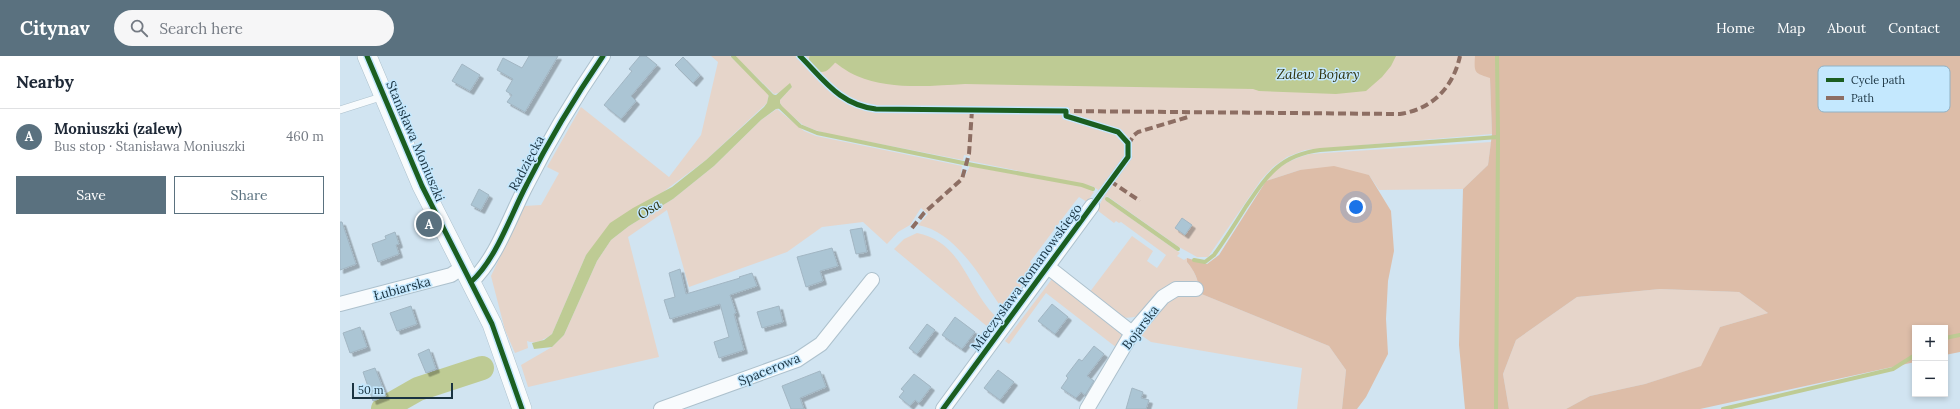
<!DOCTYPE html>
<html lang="en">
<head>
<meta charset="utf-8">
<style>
	:root { --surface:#fff; --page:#f6f6f7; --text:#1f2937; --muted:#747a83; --line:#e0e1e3; --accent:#5a717f }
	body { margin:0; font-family:Lora,serif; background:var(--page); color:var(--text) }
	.controls { position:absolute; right:12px; bottom:12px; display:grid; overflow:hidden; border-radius:0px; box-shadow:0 2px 6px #0003 }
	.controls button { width:36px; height:36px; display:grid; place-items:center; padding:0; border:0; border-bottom:1px solid var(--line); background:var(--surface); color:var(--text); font:20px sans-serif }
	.scale { position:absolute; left:12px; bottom:10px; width:101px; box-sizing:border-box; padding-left:4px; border:2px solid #1a3341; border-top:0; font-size:11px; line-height:14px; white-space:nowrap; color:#1a3341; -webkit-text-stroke:3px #c4e8fe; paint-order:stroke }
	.you { position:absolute; left:1016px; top:151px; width:14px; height:14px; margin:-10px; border:3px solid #fff; border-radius:50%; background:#1a73e8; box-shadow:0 0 0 6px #1a73e833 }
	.badge { display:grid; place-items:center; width:26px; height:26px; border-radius:50%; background:var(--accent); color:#fff; font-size:13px; font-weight:700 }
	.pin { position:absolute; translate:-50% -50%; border:2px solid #fff; box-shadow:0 1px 4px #0006 }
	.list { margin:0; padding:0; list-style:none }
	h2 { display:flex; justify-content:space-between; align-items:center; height:52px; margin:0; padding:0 16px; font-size:17px }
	h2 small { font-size:13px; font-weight:400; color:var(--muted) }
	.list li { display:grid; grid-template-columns:26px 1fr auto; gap:12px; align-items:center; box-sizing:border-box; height:56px; padding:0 16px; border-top:1px solid var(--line) }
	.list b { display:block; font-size:15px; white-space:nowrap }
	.list p { margin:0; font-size:13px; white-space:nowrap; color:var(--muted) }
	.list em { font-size:13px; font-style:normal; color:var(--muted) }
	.actions { display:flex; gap:8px; padding:12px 16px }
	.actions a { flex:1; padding:9px 0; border:1px solid var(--accent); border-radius:0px; text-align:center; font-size:14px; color:var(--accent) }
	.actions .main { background:var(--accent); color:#fff }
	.icon { flex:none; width:22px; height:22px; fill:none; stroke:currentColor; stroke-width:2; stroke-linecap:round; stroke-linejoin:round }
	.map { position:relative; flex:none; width:1620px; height:353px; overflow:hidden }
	header { display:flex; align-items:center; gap:24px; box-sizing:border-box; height:56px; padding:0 20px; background:var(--accent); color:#fff }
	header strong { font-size:19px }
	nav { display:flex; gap:22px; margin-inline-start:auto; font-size:14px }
	.search { width:280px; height:36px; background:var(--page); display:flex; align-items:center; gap:10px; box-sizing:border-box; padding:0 14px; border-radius:22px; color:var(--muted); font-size:15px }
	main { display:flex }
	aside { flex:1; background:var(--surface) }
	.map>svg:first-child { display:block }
</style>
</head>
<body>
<header>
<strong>Citynav</strong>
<div class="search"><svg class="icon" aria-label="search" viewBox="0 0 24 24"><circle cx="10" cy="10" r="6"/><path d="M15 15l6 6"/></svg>Search here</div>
<nav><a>Home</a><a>Map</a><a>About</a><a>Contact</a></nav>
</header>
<main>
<aside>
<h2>Nearby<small></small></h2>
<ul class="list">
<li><span class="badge">A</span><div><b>Moniuszki (zalew)</b><p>Bus stop · Stanisława Moniuszki</p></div><em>460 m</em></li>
</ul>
<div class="actions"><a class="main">Save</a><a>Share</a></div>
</aside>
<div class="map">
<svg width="1620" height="353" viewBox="0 0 1620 353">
	<defs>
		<filter id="shadow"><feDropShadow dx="3.5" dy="3.5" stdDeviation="0" flood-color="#0004"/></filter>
	</defs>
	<rect width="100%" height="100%" fill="#d1e4f1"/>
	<g fill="#e6d5ca">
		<path d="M371,0h19l39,38 -2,9 -61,57 -47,35 -73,60 -34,79c-7,5 -16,11 -25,7l1,7 -13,5 -10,-23 -14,-54 33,-70 17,-1 18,-32 -12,-6 34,-60 88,70 32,-42 17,-73z"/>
		<path d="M395,0h740c0,16 -1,17 15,21l2,57 -187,16 -18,7 -14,10 -12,13 -53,77h-11l-18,-10 -72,-51 -2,4 75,53 -3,3 7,4 3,-2v4l6,8 7,16 -7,-1c-20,11 -55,42 -78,30 -9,-4 -18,-15 -26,-22l43,-57 21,15 -6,10 10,7 9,-13 -45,-33 -2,1 -3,-2 -2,2 -17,-13 8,-16 -13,-8 -122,-25v-5l-6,-1 -1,5 -134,-26 -14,-4 -12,-5 -20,-17 -3,-5v-3l12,-13 -2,-3 -12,9 -4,1z"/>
		<path d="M437,53l27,22 12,5 146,30 -1,8 4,2 5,-10 116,21 8,5 -7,10 -8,-5 -5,6 -44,59 4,6 -31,42c-21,-30 -46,-78 -85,-85l10,-11 -7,-6 -11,17 -12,7 -11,12 -24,-22 -41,5 -35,25 -98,35 -22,-77 -39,27 31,120 -131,30 -7,-22 31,-18 12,-12 33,-74 14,-21 18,-14 44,-27 41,-33 47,-46z"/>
		<path d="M1151,86l-3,23 -25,24 -84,1 -10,-15 -69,-5 -34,11c12,-15 25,-22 44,-27z"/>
		<path d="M577,177c46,9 50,56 79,84l-7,11 -95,-79 10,-10z"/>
		<path d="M712,223l67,51 4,7 -6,11 -71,-55 -37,51 -4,-3z"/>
		<path d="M1320,233l79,3 29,21 -48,14 -18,39 -57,18 -55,12 -24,13h-57l-6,-35 13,-34 61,-43z"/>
		<path d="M859,237l130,53 17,24 -4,39h-45l5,-41 -151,-26 -13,-9 35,-39z"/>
	</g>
	<g fill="#ddbda8">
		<path d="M1135,0h485v296l-15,3v-27h-30v34l-215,47h-134l24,-13 55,-12 56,-18 19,-39 48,-14 -29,-21 -79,-3 -83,8 -61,43 -13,34 6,35h-44l-6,-64 4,-156 25,-24 4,-31 -2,-56c-16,-5 -16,-5 -15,-22z"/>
		<path d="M994,110l35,9 22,36 3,40 -6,30 -2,38 2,35 -22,43 -9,12h-15l4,-39 -17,-24 -130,-53c1,-11 -5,-23 -12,-31v-4l20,6 12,-9 47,-74 34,-11z"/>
	</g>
	<g fill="#becb94">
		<path d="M486,0h570l-5,10 -9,11 -16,14 -30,3 -77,-3 -6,-2 -288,-5c-35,2 -75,6 -108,-8 -10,-4 -21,-13 -31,-20z"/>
		<path d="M450,27l2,4 -12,13v3l3,5 -7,1 -15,11 -47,46 -41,33 -44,27 -18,14 -14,21 -33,74 -12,12 -18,2 -2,-6 12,-3 8,-6 34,-79 24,-32 23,-15 39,-21 34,-27 58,-53 3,-4 2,-9 7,1z"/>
	</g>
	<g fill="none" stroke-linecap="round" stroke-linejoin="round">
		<g stroke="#becb94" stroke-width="4">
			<path d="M393,0l40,41"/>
			<path d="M439,50l21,20 17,7 156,32 109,20 11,4"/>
			<path d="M767,143l71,50"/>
			<path d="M854,204l11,2 9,-7c11,-15 21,-31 31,-47 21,-31 34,-53 75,-58l178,-13"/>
			<path d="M1605,282l15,-3"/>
			<path d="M1156,353l2,-272 -1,-81"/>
			<path d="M1383,353l170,-40 22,-14"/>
		</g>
		<g stroke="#becb94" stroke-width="24">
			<path d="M481,4l4,-4"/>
			<path d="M43,353l35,-20 64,-21"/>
		</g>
	</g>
	<g fill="#abc5d4" stroke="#a2b6c3" filter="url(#shadow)">
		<path d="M189,0h29l-33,56 -18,-10 5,-7 -6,-4 7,-12 -16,-9 6,-12 19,10z"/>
		<path d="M300,0h6l11,9 -26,31 5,5 -15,18 -17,-14 28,-34 -3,-2z"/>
		<path d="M343,1l17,18 -7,8 -18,-18z"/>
		<path d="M122,8l18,11 -10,16 -18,-10z"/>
		<path d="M139,133l10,6 -8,15 -10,-5z"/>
		<path d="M842,162l10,7 -7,10 -10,-7z"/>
		<path d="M0,166h2l14,42 -16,6z"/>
		<path d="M522,172l5,24 -11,2 -6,-24z"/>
		<path d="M55,176l4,12 -3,1 3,9 -21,8 -6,-18 14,-5 -1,-3z"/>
		<path d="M492,192l6,18 -18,5 3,10 -17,6 -9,-30z"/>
		<path d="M340,213l6,25 54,-16 -1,-1 13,-4 5,13 -27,9 6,18 -2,1 10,36 -25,8 -5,-16 15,-5 -9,-33 -50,15 -6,-19 11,-3 -6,-24z"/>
		<path d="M712,248l16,13 -13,17 -17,-13z"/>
		<path d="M71,250l6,18 -20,7 -7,-18z"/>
		<path d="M439,250l4,16 -21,6 -5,-16z"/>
		<path d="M615,261l20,15 -13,17 -20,-14z"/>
		<path d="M587,268l8,6 -18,24 -8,-6z"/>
		<path d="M20,271l7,20 -17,6 -7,-20z"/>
		<path d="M754,290l10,8 -17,22 7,5 -9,14 -4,-3 -5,6 -15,-10 7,-10 -2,-2 13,-17 3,2z"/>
		<path d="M89,293l7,20 -10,4 -8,-19z"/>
		<path d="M35,312l11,28 -13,5 -10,-29z"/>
		<path d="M658,314l16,12 -14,18 -16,-12z"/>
		<path d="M480,315l6,16 -26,11 4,11h-13l-9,-23z"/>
		<path d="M574,318l17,13 -12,16 -4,-3 -5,6 -11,-9 5,-6 -3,-2z"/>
		<path d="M792,332l11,4 -2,6 8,2 -3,9h-20z"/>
	</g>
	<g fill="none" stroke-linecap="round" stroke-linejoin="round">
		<g stroke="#adc1cd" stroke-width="8">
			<g id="lane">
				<path d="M0,54l44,-14"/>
				<path d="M752,150l36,-49"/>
			</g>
		</g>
		<g stroke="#adc1cd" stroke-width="16">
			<g id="street">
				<path d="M708,211l84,66"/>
				<path d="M131,226c26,-24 39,-66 56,-98 22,-44 48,-87 76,-128"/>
				<path d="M0,248l111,-29 12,-8"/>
				<path d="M321,353l136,-49 24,-16 51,-64"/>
				<path d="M603,353l149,-203"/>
				<path d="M747,353l45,-76 31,-36 13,-8h20"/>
			</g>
		</g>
		<g stroke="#adc1cd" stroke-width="20">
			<path id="secondary" d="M27,0l55,130 70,138 30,85"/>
		</g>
		<use href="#lane" stroke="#f8fbfd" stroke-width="7"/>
		<use href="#street" stroke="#f8fbfd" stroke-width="14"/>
		<use href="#secondary" stroke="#f8fbfd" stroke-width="19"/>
		<g stroke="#8d6e63" stroke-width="4" stroke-dasharray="8 4" stroke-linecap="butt">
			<path d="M722,55l338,3c32,-5 53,-26 60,-58"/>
			<path d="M788,89l6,-10 4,-3 50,-15 -1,-5"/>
			<path d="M770,125l30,20"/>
			<path d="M572,172l12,-15 38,-34 7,-25 3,-44"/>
		</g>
		<g stroke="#c4e8fe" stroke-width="8">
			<g id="cycleway">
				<path d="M27,0l55,130 70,138 30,85"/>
				<path d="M460,0c24,24 40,49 76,53l190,2v5l52,16 10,11v14l-185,252"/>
				<path d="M131,226c26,-24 39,-66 56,-98 22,-44 48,-87 76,-128"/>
			</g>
		</g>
		<use href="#cycleway" stroke="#1b5e20" stroke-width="5"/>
	</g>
	<g text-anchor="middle" stroke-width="3" stroke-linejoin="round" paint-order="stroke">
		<g font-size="13" fill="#1a3341" stroke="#c4e8fe">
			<text transform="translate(76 85) rotate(67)" y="5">Stanisława Moniuszki</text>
			<text transform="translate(186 107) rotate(-62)" y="5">Radzięcka</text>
			<text transform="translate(686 221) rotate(-54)" y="5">Mieczysława Romanowskiego</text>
			<text transform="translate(62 232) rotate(-15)" y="5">Łubiarska</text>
			<text transform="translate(800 271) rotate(-53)" y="5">Bojarska</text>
			<text transform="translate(429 313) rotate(-22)" y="5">Spacerowa</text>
		</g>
		<g font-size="14" font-style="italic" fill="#2e320d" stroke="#c4e8fe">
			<text x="978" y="23">Zalew Bojary</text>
			<text transform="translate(309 153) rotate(-32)" y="5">Osa</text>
		</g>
	</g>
	<rect x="1478" y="10" width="132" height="46" rx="6" fill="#c4e8fe" stroke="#91b2c5" stroke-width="1"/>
	<rect x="1486" y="22" width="18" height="4" fill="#1b5e20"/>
	<rect x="1486" y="40" width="18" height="4" fill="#8d6e63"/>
	<g font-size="11" fill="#1a3341">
		<text x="1511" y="28">Cycle path</text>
		<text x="1511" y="46">Path</text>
	</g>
</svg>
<div class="controls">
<button>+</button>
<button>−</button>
</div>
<div class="scale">50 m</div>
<div class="you"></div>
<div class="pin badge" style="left:89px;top:168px">A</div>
</div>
</main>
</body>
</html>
